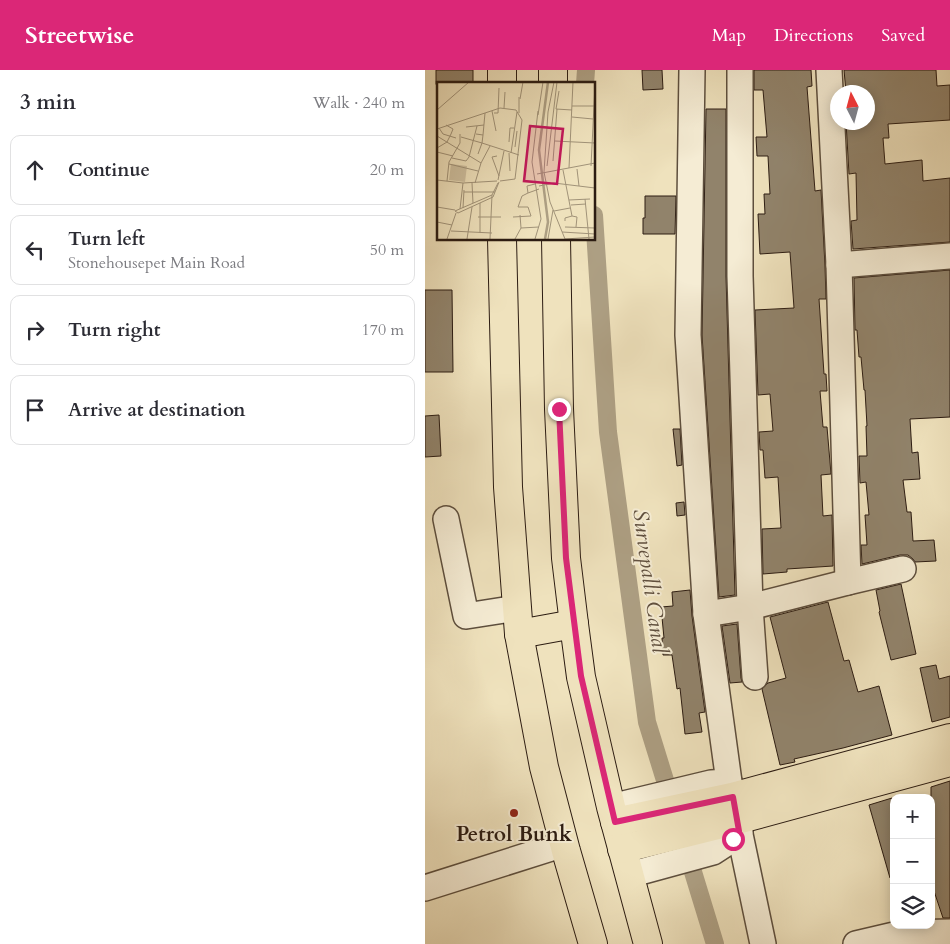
<!DOCTYPE html>
<html lang="en">
<head>
<meta charset="utf-8">
<style>
	:root { --surface:#fff; --page:#f2f2f3; --text:#2b2b33; --muted:#7c7c81; --line:#e1e1e2; --accent:#db2777 }
	body { margin:0; font-family:Cardo,serif; background:var(--page); color:var(--text) }
	.controls { position:absolute; right:15px; bottom:15px; display:grid; overflow:hidden; border-radius:10px; box-shadow:0 2px 12px #0003 }
	.controls button { width:45px; height:45px; display:grid; place-items:center; padding:0; border:0; border-bottom:1px solid var(--line); background:var(--surface); color:var(--text); font:25px sans-serif }
	.compass { position:absolute; left:405px; top:15px; width:45px; height:45px; border-radius:50%; background:var(--surface); box-shadow:0 2px 12px #0003; rotate:354deg }
	.stop { position:absolute; width:15px; height:15px; margin:-11px; border:4px solid #db2777; border-radius:50%; background:#fff }
	.stop.end { background:#db2777; border-color:#fff; box-shadow:0 1px 5px #0008 }
	.list { margin:0; padding:0; list-style:none }
	h2 { display:flex; justify-content:space-between; align-items:center; height:65px; margin:0; padding:0 20px; font-size:21px }
	h2 small { font-size:16px; font-weight:400; color:var(--muted) }
	.list li { display:grid; grid-template-columns:32px 1fr auto; gap:15px; align-items:center; box-sizing:border-box; height:70px; margin:0 10px 10px; padding:0 10px; border:1px solid var(--line); border-radius:10px }
	.list b { display:block; font-size:19px; white-space:nowrap }
	.list p { margin:0; font-size:16px; white-space:nowrap; color:var(--muted) }
	.list em { font-size:16px; font-style:normal; color:var(--muted) }
	.icon { flex:none; width:28px; height:28px; fill:none; stroke:currentColor; stroke-width:2; stroke-linecap:round; stroke-linejoin:round }
	.map { position:relative; flex:none; width:525px; height:874px; overflow:hidden }
	header { display:flex; align-items:center; gap:30px; box-sizing:border-box; height:70px; padding:0 25px; background:var(--accent); color:#fff }
	header strong { font-size:24px }
	nav { display:flex; gap:28px; margin-inline-start:auto; font-size:18px }
	main { display:flex }
	aside { flex:1; background:var(--surface) }
	.map>svg:first-child { display:block }
</style>
</head>
<body>
<header>
<strong>Streetwise</strong>
<nav><a>Map</a><a>Directions</a><a>Saved</a></nav>
</header>
<main>
<aside>
<h2>3 min<small>Walk · 240 m</small></h2>
<ul class="list">
<li><svg class="icon" aria-label="ahead" viewBox="0 0 24 24"><path d="M12 20V5M6 11l6-6 6 6"/></svg><div><b>Continue</b></div><em>20 m</em></li>
<li><svg class="icon" aria-label="left" viewBox="0 0 24 24"><path d="M17 20v-9H6M10 6l-5 5 5 5"/></svg><div><b>Turn left</b><p>Stonehousepet Main Road</p></div><em>50 m</em></li>
<li><svg class="icon" aria-label="right" viewBox="0 0 24 24"><path d="M7 20v-9h11M14 6l5 5-5 5"/></svg><div><b>Turn right</b></div><em>170 m</em></li>
<li><svg class="icon" aria-label="arrive" viewBox="0 0 24 24"><path d="M6 21V4h12l-3 4 3 4H6"/></svg><div><b>Arrive at destination</b></div></li>
</ul>
</aside>
<div class="map">
<svg width="525" height="874" viewBox="0 0 525 874">
	<rect width="100%" height="100%" fill="#efe2bd"/>
	<filter id="stains"><feTurbulence type="fractalNoise" baseFrequency=".004" numOctaves="4"/><feColorMatrix values="0 0 0 0 .2 0 0 0 0 .09 0 0 0 0 .02 0 0 0 .5 -.17"/></filter>
	<radialGradient id="worn" r=".72"><stop offset=".6" stop-color="#630" stop-opacity="0"/><stop offset="1" stop-color="#630" stop-opacity=".3"/></radialGradient>
	<g fill="none" stroke-linecap="round" stroke-linejoin="round">
		<g stroke="#ad9f83" stroke-width="18">
			<path d="M160,14l1,-14"/>
			<path d="M169,145l14,217 39,290 25,81"/>
			<path d="M261,779l29,95"/>
		</g>
	</g>
	<g fill="#91836b" stroke="#2c1c12">
		<rect x="11" y="0" width="37" height="14"/>
		<path d="M217,0h20l1,19 -20,1z"/>
		<path d="M329,0h57l1,16 -5,1 8,104 6,-1 4,76 1,33h-7l5,75h2l1,17h-7l3,36h4l4,47 -10,1 2,41 9,-1 1,51 -46,3v3l-24,2 -1,-45 19,-1 -3,-51 -13,1 -2,-28h-3l-1,-18 14,-1 -3,-37 -12,1 -3,-85 39,-2 -4,-56 -30,2 -2,-40h7l-1,-20h6l-2,-38h-11l-1,-19h11l-4,-47h-9z"/>
		<path d="M419,0h92l1,16 13,-1v35l-62,4 1,14h-6l2,26 37,-4 1,21 27,-3v64l-97,7 -2,-28 6,-1 -1,-47 -7,1 -3,-52h21v-30h-21z"/>
		<path d="M281,39h20v167l9,319 -16,2 -17,-262z"/>
		<path d="M220,126h31l-1,38h-32v-16h2z"/>
		<path d="M525,200v147l-40,2 2,34 6,-1 2,27 -17,1 4,32h4l2,29 21,-1 2,21 -21,1 -2,-3 -5,-4h-8l-38,9 -1,-19h6l-2,-30h4l-3,-33 -6,1 -1,-27h8l-1,-30h1l-2,-36h-1l-3,-33h-2l-2,-27h-2l-1,-52z"/>
		<path d="M0,220h27l1,82h-28z"/>
		<path d="M14,345l2,41 -16,1v-41z"/>
		<path d="M248,359h7l2,36 -5,1z"/>
		<path d="M259,432l1,13 -8,1 -1,-13z"/>
		<path d="M476,514l15,70 -25,6 -12,-48 1,-1 -4,-21z"/>
		<path d="M265,520l2,26 13,96 -6,1 3,19 -17,2 -5,-46 -3,1 -5,-34h-9l-1,-17h2l-3,-31 12,-1 -1,-14z"/>
		<path d="M403,532l16,59 5,-1 9,32 21,-6 13,49 -49,13 -49,11 1,3 -15,3 -18,-76 6,-6 18,-5 -16,-61z"/>
		<path d="M312,554l4,54 1,4 -12,1 -8,-57z"/>
		<path d="M511,595l3,14 11,-3v41l-18,5 -12,-54z"/>
		<path d="M525,711v137h-7l-12,-36v-95z"/>
		<path d="M467,728l2,7v72l-4,1 -21,-73z"/>
	</g>
	<g fill="none" stroke-linecap="round" stroke-linejoin="round">
		<g stroke="#5d4e3d" stroke-width="28">
			<g id="minor">
				<path d="M267,0l-4,265 18,279 23,168 34,162"/>
				<path d="M315,0v206l10,331 5,70"/>
				<path d="M404,0l10,195 9,317"/>
				<path d="M414,195l111,-9"/>
				<path d="M21,449l20,97 51,-8"/>
				<path d="M281,544l44,-7 98,-25 55,-13"/>
				<path d="M186,737l100,-24 18,-1"/>
				<path d="M204,805l84,-23 20,-13 7,-8"/>
				<path d="M0,818l139,-44"/>
				<path d="M431,874l47,-11 47,-1"/>
			</g>
		</g>
		<g stroke="#2c1c12" stroke-width="30">
			<g id="major">
				<path d="M128,0v14"/>
				<path d="M77,14v-14"/>
				<path d="M77,169l6,248 11,147 25,133 22,84 27,93"/>
				<path d="M131,169l3,170 7,149 8,66 7,53 30,130 37,137"/>
				<path d="M94,564l55,-10"/>
				<path d="M190,752l117,-25 218,-59"/>
				<path d="M197,779l104,-26 224,-61"/>
			</g>
		</g>
		<use href="#minor" stroke="#f5ecd4" stroke-width="25"/>
		<use href="#major" stroke="#efe2bd" stroke-width="28"/>
	</g>
	<g fill="none" stroke-linecap="round" stroke-linejoin="round">
		<path stroke="#db2777" stroke-width="6" d="M134,339l7,149 15,118 34,146 118,-25 6,34 -6,8"/>
	</g>
	<circle fill="#8f2418" stroke="#f5ecd4" stroke-width="2" cx="89" cy="743" r="5"/>
	<g text-anchor="middle" stroke-width="4" stroke-linejoin="round" paint-order="stroke">
		<g font-size="21" font-weight="bold" fill="#2c1c12" stroke="#f5ecd4">
			<text x="89" y="771">Petrol Bunk</text>
		</g>
		<g font-size="22" font-style="italic" fill="#60503f" stroke="#f5ecd4">
			<text transform="translate(226 511) rotate(82)" y="8">Survepalli Canal</text>
		</g>
	</g>
	<g transform="translate(12 12)">
		<rect width="158" height="158" fill="#efe2bd"/>
		<path d="M14,82l16,2 -2,16 -16,-2z" fill="#cec0a0"/>
		<path fill="none" stroke="#ad9f83" stroke-width="2.5" d="M108,157l3,-17 -9,-72 9,-68"/>
		<path fill="none" stroke="#a19379" stroke-width="1" d="M117,0l-6,30 -4,60 6,30 15,37M122,9l-3,18 16,1M82,15v16M83,17l3,-17M135,24h23M67,26l1,-16M0,28l32,-28M55,29l4,20M57,31h4l1,-25M101,33l5,-33M135,35l21,2M29,45l18,-2M2,46l4,6 13,4M0,47l63,-21 16,2 6,10 -7,59 -15,2M39,52l7,1 -1,8 37,12M46,53l2,-22M0,54l44,27 -6,20M24,55l21,6 -4,11M118,59l40,2M72,60l1,-14h4M78,65l2,-16M0,66l10,-6 4,-8 2,-5 -7,-4M0,70l16,4M72,71l1,18M74,71l6,-41M60,74l-5,1 7,19M15,76l14,3 3,-4 8,-31M116,79l4,-52M44,81l9,-17M12,82l29,7M110,84l10,-84M154,84l4,-81M132,86l4,-86M140,87l2,17M126,88l9,46 -7,2v3M100,92l58,-11M0,98l26,3 34,-2M61,98l6,-29M10,99l2,-19 11,-19v-9M35,101l1,20M61,101l-6,12 -37,16 3,2 35,-16 6,-15M98,102l-8,2 1,7 11,-4M102,104l15,-3 41,5M27,110h31M148,117l4,40M132,118l21,-1M134,123l15,-1M0,125l18,3M26,126l1,-18M23,127l3,-26M117,129l16,-3M135,134l5,1 -1,10M41,135h23M76,135l18,-1 -3,-9h-10l4,-11 6,-3M0,140l15,3M128,145l30,1M84,146l18,-1M14,149l41,2M125,150l33,2M43,151v-30M10,157l9,-26M30,157l5,-32M53,157l2,-44M78,157l6,-11 -1,-13M98,157l6,-20 -9,-57 6,-51M111,157l5,-29M128,157l30,-2"/>
		<path fill="#c2185b" fill-opacity="0.15" stroke="#c2185b" stroke-width="2.5" d="M93,44l33,3 -6,55 -33,-3z"/>
		<rect width="158" height="158" fill="none" stroke="#2c1c12" stroke-width="2.5"/>
	</g>
	<rect width="100%" height="100%" filter="url(#stains)"/>
	<rect width="100%" height="100%" fill="url(#worn)"/>
</svg>
<div class="controls">
<button>+</button>
<button>−</button>
<button><svg class="icon" aria-label="layers" viewBox="0 0 24 24"><path d="M12 4l9 5-9 5-9-5zM3 14l9 5 9-5"/></svg></button>
</div>
<svg class="compass" viewBox="-18 -18 36 36"><path d="M0-13l5 13h-10z" fill="#e53935"/><path d="M0 13l5-13h-10z" fill="#7c7c81"/></svg>
<div class="stop" style="left:308px;top:769px"></div>
<div class="stop end" style="left:134px;top:339px"></div>
</div>
</main>
</body>
</html>
